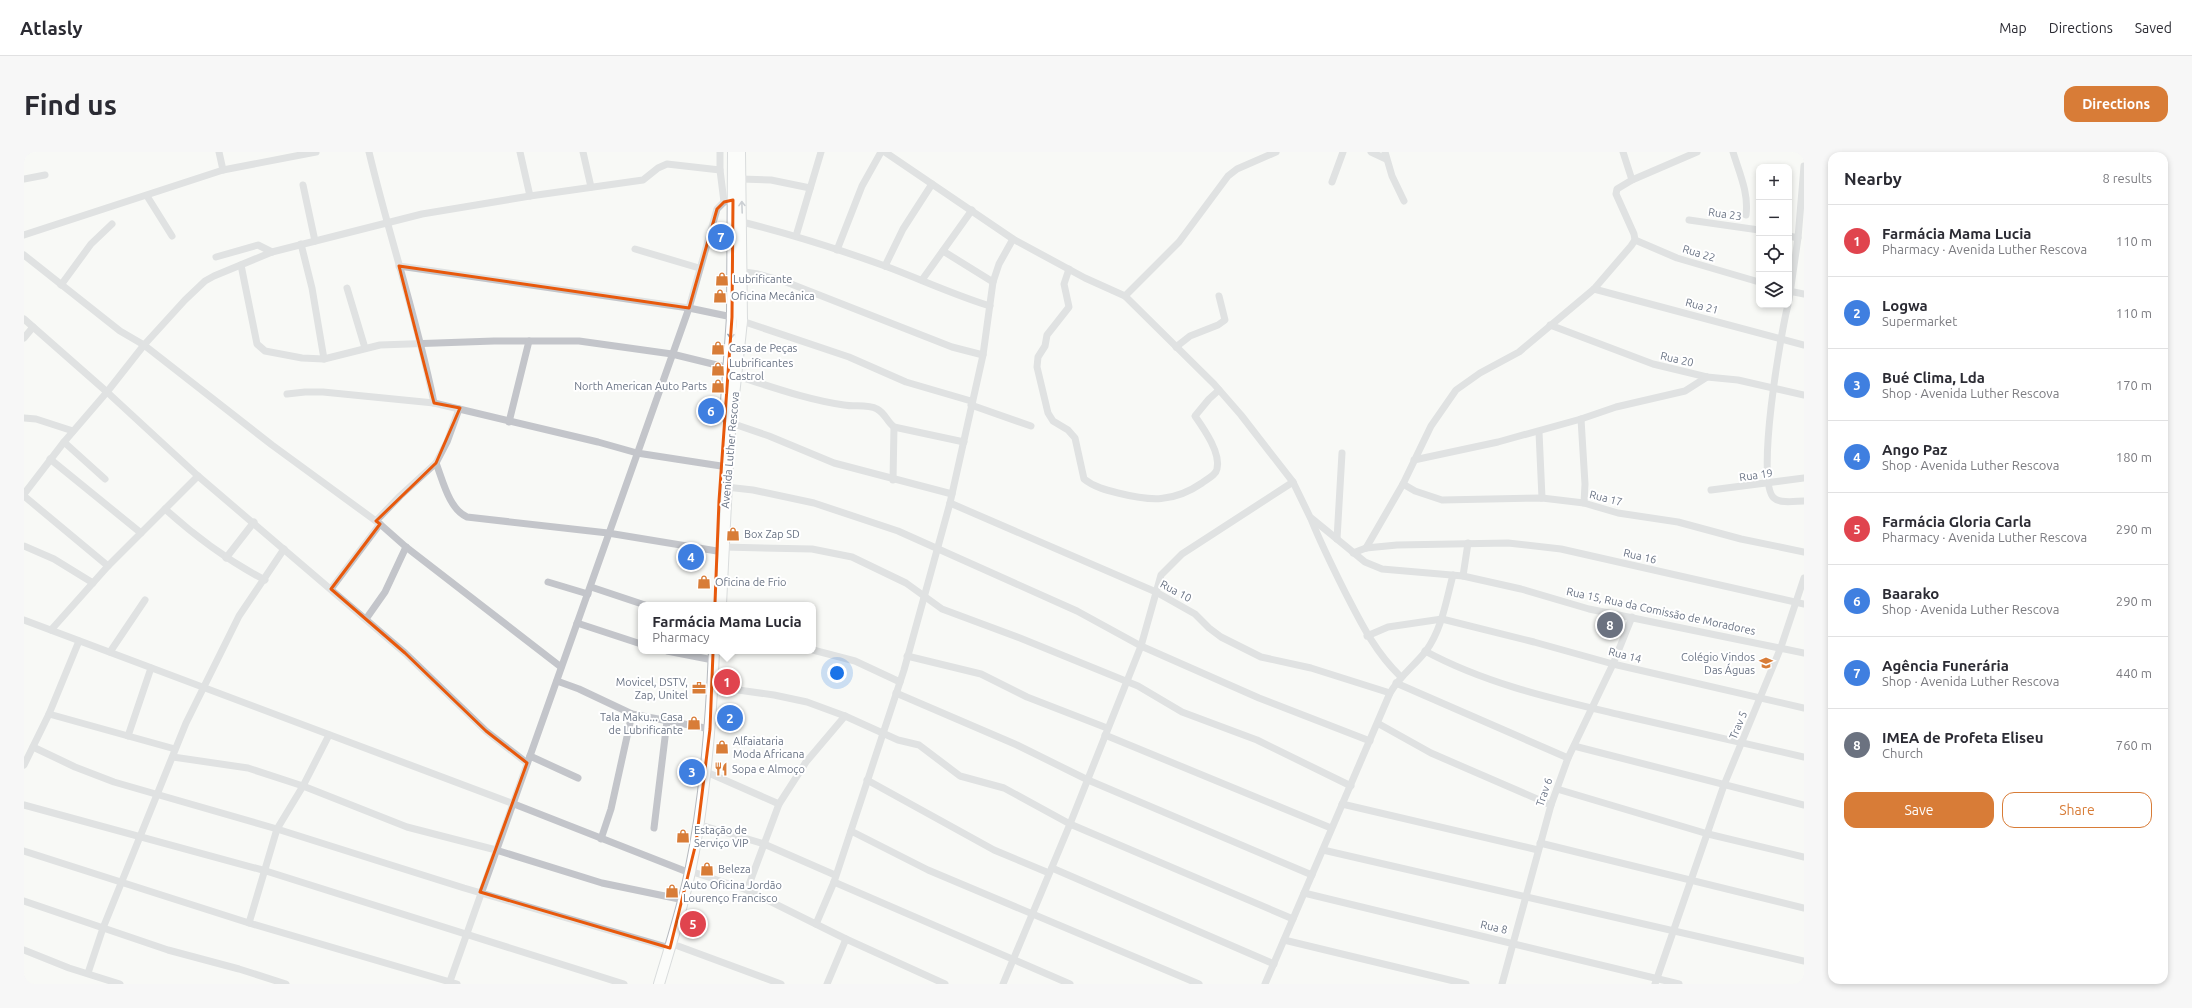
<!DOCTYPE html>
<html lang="en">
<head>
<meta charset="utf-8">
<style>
	:root { --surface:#fff; --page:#f7f7f7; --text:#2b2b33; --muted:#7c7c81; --line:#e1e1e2; --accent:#d87c37 }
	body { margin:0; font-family:Ubuntu,sans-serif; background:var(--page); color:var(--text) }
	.controls { position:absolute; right:12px; top:12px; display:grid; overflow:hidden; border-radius:8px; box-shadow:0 2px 6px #0003 }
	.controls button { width:36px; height:36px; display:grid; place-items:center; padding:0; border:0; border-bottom:1px solid var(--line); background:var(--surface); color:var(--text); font:20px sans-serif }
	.you { position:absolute; left:813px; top:521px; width:14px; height:14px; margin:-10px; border:3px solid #fff; border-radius:50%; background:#1a73e8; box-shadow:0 0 0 6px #1a73e833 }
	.badge { display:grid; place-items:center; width:26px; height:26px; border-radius:50%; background:var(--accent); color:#fff; font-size:13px; font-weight:700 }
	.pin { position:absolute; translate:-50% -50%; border:2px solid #fff; box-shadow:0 1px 4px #0006 }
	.popup { position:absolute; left:614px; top:450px; width:178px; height:52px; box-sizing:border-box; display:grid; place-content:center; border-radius:8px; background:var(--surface); filter:drop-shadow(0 1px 3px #0005); font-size:13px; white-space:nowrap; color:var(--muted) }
	.popup b { font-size:15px; color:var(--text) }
	.popup::after { content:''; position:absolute; left:50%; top:100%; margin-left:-8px; border:8px solid transparent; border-top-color:var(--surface) }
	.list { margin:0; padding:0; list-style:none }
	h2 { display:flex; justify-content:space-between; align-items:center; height:52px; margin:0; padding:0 16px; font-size:17px }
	h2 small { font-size:13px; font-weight:400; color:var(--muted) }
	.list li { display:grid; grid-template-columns:26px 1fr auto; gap:12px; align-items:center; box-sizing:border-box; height:72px; padding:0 16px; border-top:1px solid var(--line) }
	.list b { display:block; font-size:15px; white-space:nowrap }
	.list p { margin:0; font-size:13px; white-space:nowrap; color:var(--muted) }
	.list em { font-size:13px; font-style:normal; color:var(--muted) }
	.actions { display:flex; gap:8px; padding:12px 16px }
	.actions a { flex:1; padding:9px 0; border:1px solid var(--accent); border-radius:12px; text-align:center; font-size:14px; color:var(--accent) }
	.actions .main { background:var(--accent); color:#fff }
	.icon { flex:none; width:22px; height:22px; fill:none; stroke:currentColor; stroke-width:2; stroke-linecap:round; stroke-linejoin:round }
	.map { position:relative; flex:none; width:1780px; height:832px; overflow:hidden; border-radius:12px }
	header { display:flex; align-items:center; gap:24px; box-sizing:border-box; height:56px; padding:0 20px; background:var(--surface); border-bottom:1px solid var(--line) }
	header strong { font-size:19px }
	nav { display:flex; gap:22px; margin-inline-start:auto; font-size:14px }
	.intro { display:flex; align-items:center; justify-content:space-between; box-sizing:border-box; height:96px; padding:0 24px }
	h1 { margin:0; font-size:28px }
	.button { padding:10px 18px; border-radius:12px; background:var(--accent); color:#fff; font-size:14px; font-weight:700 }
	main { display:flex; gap:24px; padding:0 24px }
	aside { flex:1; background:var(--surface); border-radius:12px; box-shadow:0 2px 6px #0003 }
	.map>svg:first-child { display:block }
</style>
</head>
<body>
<header>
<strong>Atlasly</strong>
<nav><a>Map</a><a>Directions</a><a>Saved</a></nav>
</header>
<div class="intro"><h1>Find us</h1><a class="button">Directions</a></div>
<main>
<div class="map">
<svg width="1780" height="832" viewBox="0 0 1780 832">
	<rect width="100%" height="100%" fill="#f8f9f6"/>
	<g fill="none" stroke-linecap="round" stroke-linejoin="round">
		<g stroke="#b5b9be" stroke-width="12">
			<g id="secondary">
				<path d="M701,264l7,-99 1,-165"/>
				<path d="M697,453l8,-163 13,-121 -2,-169"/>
				<path d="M635,832c11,-37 23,-74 31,-112 15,-72 21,-147 24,-221"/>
			</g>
		</g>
		<g stroke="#c3c5ca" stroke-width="7">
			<path d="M195,0l4,18"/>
			<path d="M345,0c20,84 48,166 65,251"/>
			<path d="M496,0l10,44"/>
			<path d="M559,0l8,35"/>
			<path d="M861,0l128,87 72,39 40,18 89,88 27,31 52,67 17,35 55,45 17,7 81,7 58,13 68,20 215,44"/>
			<path d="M1347,0l15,7"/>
			<path d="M1361,0l7,24 12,25"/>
			<path d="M1599,0l9,28"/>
			<path d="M1709,0c6,20 16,41 13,63"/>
			<path d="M696,18l4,32"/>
			<path d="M0,27l21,-4"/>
			<path d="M717,27l30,1 39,8"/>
			<path d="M1308,30l11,-30"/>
			<path d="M279,33l12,56"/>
			<path d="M123,44l25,40"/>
			<path d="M1665,68l70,10"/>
			<path d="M718,70c49,12 96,27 143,44 35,13 69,29 105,40"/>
			<path d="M0,83l199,-65 93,-18"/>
			<path d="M772,84l25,-84"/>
			<path d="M1765,84l9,2"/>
			<path d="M1611,88l42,18 82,24"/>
			<path d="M277,92l11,44 12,71"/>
			<path d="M611,97l64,19"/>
			<path d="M813,98l25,-64 19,-34"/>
			<path d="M919,99l50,31"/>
			<path d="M0,103l96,76 24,14 128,100 108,79 26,23 155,120"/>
			<path d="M192,105l42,-12 14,7"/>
			<path d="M217,113l16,79 8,7 37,7 22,1 56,-14 114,-4h85l93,13 57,14"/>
			<path d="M375,114l290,42 43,9"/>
			<path d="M861,114l18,-37 29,-45"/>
			<path d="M1045,117l-5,15 5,23 -22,28 -2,11 -7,11 -1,10 11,46 5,8 15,9 7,8 9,41c10,8 22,11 34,14 32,8 55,10 84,-10 5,-4 14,-8 15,-14 4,-16 -13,-40 -22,-53l14,-17 10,-9"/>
			<path d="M714,119l20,3 28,8 166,65 31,8"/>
			<path d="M898,128l50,-70"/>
			<path d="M37,133l30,-41 21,-20"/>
			<path d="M323,136l18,60"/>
			<path d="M1570,137l210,56"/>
			<path d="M1765,139l15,3"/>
			<path d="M1101,144l54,-54 49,-66 9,-7 39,-17"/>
			<path d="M1765,148l9,-62 6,-72"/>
			<path d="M1764,153c-7,26 -33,178 -14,193 6,6 22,3 30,3"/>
			<path d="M0,167l83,73 91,84 207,177 81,78 41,32"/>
			<path d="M718,169l107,36 57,25 65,19"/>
			<path d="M1526,173l103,39 54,13 31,3 66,15"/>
			<path d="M0,186l9,-11"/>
			<path d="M1152,195l14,-11 28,-11 7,-5 -6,-24"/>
			<path d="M713,224c35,11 71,24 107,29 10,2 24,-1 33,4 8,4 10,13 17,18l70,15"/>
			<path d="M263,242l18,-2h18l111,11 164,39 39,11 84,13"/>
			<path d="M947,253l60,21"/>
			<path d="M0,266l12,1 37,12"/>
			<path d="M1557,267l4,65 -1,19"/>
			<path d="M485,270l20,-81"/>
			<path d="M707,271l38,13 65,27 118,31"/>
			<path d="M1515,280l3,66"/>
			<path d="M40,290l41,37"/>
			<path d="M26,307l91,74"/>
			<path d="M1390,308l84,-18 83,-23 35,-12 69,-16 22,-14"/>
			<path d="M412,311c7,18 13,46 31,54l141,16 109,18"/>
			<path d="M869,328l1,-53"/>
			<path d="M1379,332l12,7 27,9 100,-2 42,5 34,10 60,9 63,17 63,13"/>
			<path d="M702,335l27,3 61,13 84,28 179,80 64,35 118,52 111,43"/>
			<path d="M1687,338l93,-12"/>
			<path d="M0,342l40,-52 43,-50 37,-47 41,-45 20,-19 9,-5 58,-24 150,-38 108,-18 113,-16 15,-12 9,-4 53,6v-18"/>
			<path d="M0,344l84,70"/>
			<path d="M926,351l206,89 39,22 14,14 12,9 40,20 50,11 79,25"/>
			<path d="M141,357c31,28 63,52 100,71"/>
			<path d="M1287,367c10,25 22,49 34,73 16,31 30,60 55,84"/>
			<path d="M352,369l24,-25 36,-33 11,-21 12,-33"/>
			<path d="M1313,387l5,-86"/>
			<path d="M0,394l30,13 39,24"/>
			<path d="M699,395l89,2 40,8 54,26 36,26 78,29 118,48 44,26 75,28 94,46"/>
			<path d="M1342,396l37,-64 28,-58 25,-36 24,-17 39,-21 75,-63 37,-43 4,-6 -1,-6 -18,-40 1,-5 15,-9 65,-28"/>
			<path d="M1329,401l13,-5 31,-3 111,-2 53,6 243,55"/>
			<path d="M202,406l28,-36"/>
			<path d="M1439,424l5,-33"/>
			<path d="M524,430l40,12"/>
			<path d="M567,435l54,18"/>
			<path d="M307,437l49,-65"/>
			<path d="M342,467l19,-27 21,-45"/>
			<path d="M0,468l490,184 176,69"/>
			<path d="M553,471l64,21"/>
			<path d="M27,478l57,-64 90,-90"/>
			<path d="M1343,484l21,-9 54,-8 92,23 79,22 191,44"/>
			<path d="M789,498l42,11 45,21"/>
			<path d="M643,499l46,9"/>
			<path d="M1401,499c61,33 129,48 196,64 61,14 122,28 183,42"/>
			<path d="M86,500l35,-52"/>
			<path d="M883,504l74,18 46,23 80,31"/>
			<path d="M533,529l22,8 53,25 78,15"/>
			<path d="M1372,531l172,75"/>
			<path d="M693,535l57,8 33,7 38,14 53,24 21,5 41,31 44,12 66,36 223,95"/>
			<path d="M872,541l121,52 71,35 224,95"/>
			<path d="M25,562l126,35"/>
			<path d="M1355,572l52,29 120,52"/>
			<path d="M1081,583l226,93"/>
			<path d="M104,584l23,-68"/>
			<path d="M1550,594l230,59"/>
			<path d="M9,595l42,20 39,15 163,47 187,59 206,60"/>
			<path d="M506,604l48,22"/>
			<path d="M149,605l75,11 55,18 104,41 89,23 106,33 82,17"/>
			<path d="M0,613l25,-51 30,-73"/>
			<path d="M687,622l68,30"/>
			<path d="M843,628l127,70 55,23"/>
			<path d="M1533,637l151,45 96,23"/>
			<path d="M1318,652l196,46"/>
			<path d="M0,653l242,66 358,113"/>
			<path d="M680,674l60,18 71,31"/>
			<path d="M630,676l13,-107"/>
			<path d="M827,679l77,39 271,114"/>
			<path d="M577,687l10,-30 21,-95"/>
			<path d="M1516,691l264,65"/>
			<path d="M1299,698l481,111"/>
			<path d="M0,699l225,72 208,61"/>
			<path d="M1028,716l222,96"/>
			<path d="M672,721l51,17 99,49 99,45"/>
			<path d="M810,730l236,102"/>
			<path d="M723,738l32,-86 27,-42 39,-46"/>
			<path d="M1280,741l375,91"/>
			<path d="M0,749l144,49 71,19 47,15"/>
			<path d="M225,771l28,-94 26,-43 26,-51"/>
			<path d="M792,772l18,-42 70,-212 46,-167 33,-148 10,-73 6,-18 14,-25"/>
			<path d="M1260,788l182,44"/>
			<path d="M654,794l103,38"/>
			<path d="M0,798l45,18 51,16"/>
			<path d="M64,821l15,-45 83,-205 53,-107 45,-67"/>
			<path d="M425,832l240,-676 28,-99 7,-7 9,-2"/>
			<path d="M803,832l19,-45"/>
			<path d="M979,832l67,-160 71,-178 20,-71 21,-21 111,-72"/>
			<path d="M1241,832l125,-291c10,-17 24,-27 36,-42 16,-22 20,-50 27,-76"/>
			<path d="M1478,832l49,-179 17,-47 45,-94 19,-47"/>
			<path d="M1631,832l69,-199 57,-138 23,-69"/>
		</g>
		<use href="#secondary" stroke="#fff" stroke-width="10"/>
	</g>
	<defs><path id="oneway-shaft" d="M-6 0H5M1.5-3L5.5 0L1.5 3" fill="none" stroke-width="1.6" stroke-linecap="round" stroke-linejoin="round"/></defs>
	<g stroke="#979eaa">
		<use href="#oneway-shaft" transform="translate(718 55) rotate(-92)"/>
		<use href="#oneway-shaft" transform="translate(707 181) rotate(93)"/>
	</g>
	<path d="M0 0H1780V832H0ZM709,48l-1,117 -13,184 -9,228 -14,114 -26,105 -190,-56 47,-129 -41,-32 -81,-78 -74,-64 49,-65 -4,-3 60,-58 24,-55 -26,-5 -35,-137 290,42 28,-99 7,-7z" fill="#f8f9f6" fill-opacity=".55" fill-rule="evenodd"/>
	<path fill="none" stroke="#e8590c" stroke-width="3" stroke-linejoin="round" d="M709,48l-1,117 -13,184 -9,228 -14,114 -26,105 -190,-56 47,-129 -41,-32 -81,-78 -74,-64 49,-65 -4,-3 60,-58 24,-55 -26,-5 -35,-137 290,42 28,-99 7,-7z"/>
	<defs>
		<g id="shop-bare" transform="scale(1.08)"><path d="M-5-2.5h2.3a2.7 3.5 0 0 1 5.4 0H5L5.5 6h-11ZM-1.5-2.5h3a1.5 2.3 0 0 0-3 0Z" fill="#d87c37" stroke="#fff" stroke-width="2.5" paint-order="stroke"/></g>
		<g id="school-bare" transform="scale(1.08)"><path d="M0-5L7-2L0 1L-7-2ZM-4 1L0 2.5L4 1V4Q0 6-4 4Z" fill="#d87c37" stroke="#fff" stroke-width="2.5" paint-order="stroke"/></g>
		<g id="office-bare" transform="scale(1.08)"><path d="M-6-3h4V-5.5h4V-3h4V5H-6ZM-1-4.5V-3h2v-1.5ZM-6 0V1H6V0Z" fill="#d87c37" stroke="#fff" stroke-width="2.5" paint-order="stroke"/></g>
		<g id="restaurant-bare" transform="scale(1.08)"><path d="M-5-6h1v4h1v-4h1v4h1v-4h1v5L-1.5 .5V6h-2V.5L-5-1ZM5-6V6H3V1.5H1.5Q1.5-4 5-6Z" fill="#d87c37" stroke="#fff" stroke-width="2.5" paint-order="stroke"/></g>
	</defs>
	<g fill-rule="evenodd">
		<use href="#shop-bare" x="698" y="127"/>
		<use href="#shop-bare" x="696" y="144"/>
		<use href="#shop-bare" x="694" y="196"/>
		<use href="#shop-bare" x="694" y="217"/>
		<use href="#shop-bare" x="694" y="234"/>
		<use href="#shop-bare" x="709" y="382"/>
		<use href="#shop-bare" x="680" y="430"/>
		<use href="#school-bare" x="1742" y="511"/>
		<use href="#office-bare" x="675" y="536"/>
		<use href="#shop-bare" x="670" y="571"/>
		<use href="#shop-bare" x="698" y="595"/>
		<use href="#restaurant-bare" x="697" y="617"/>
		<use href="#shop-bare" x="659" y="684"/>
		<use href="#shop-bare" x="683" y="717"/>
		<use href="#shop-bare" x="648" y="739"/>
	</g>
	<g text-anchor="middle" stroke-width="4" stroke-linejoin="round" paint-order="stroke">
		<g font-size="11" fill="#6a7485" stroke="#fff">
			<text transform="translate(1701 62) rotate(8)" y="4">Rua 23</text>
			<text transform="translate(1675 101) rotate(17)" y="4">Rua 22</text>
			<text transform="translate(1678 154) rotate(15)" y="4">Rua 21</text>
			<text transform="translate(1653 207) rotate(13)" y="4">Rua 20</text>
			<text transform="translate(706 298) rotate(-85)" y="4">Avenida Luther Rescova</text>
			<text transform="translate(1732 323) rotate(-8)" y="4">Rua 19</text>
			<text transform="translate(1582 346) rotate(14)" y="4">Rua 17</text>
			<text transform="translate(1616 404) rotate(13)" y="4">Rua 16</text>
			<text transform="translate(1152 439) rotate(28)" y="4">Rua 10</text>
			<text transform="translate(1637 459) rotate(12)" y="4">Rua 15, Rua da Comissão de Moradores</text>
			<text transform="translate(1601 503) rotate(14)" y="4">Rua 14</text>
			<text transform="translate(1714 573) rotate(-67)" y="4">Trav 5</text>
			<text transform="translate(1520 640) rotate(-71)" y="4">Trav 6</text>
			<text transform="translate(1470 775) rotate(13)" y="4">Rua 8</text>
		</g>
		<g font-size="11" fill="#6a7485" stroke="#fff" text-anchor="start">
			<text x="709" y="131">Lubrificante</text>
			<text x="707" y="148">Oficina Mecânica</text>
			<text x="705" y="200">Casa de Peças</text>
			<text x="705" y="215">Lubrificantes<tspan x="705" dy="13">Castrol</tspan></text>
			<text x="683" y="238" text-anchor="end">North American Auto Parts</text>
			<text x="720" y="386">Box Zap SD</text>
			<text x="691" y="434">Oficina de Frio</text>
			<text x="1731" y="509" text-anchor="end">Colégio Vindos<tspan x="1731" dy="13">Das Águas</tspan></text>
			<text x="664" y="534" text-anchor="end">Movicel, DSTV,<tspan x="664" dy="13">Zap, Unitel</tspan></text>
			<text x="659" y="569" text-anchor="end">Tala Maku... Casa<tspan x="659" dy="13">de Lubrificante</tspan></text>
			<text x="709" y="593">Alfaiataria<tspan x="709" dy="13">Moda Africana</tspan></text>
			<text x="708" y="621">Sopa e Almoço</text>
			<text x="670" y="682">Estação de<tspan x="670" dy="13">Serviço VIP</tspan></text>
			<text x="694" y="721">Beleza</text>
			<text x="659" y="737">Auto Oficina Jordão<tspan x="659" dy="13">Lourenço Francisco</tspan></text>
		</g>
	</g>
</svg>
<div class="controls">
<button>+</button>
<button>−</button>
<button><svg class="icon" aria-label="locate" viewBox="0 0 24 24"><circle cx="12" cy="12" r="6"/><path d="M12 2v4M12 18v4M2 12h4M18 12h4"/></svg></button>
<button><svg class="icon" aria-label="layers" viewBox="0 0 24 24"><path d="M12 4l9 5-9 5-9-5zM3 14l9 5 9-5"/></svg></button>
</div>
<div class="you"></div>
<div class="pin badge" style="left:703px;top:530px;background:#e0444e">1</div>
<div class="popup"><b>Farmácia Mama Lucia</b>Pharmacy</div>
<div class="pin badge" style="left:706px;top:566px;background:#3f7fe0">2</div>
<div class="pin badge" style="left:668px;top:620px;background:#3f7fe0">3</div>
<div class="pin badge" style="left:667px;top:405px;background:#3f7fe0">4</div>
<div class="pin badge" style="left:669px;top:772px;background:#e0444e">5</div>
<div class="pin badge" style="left:687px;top:259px;background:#3f7fe0">6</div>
<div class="pin badge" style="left:697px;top:85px;background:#3f7fe0">7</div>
<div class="pin badge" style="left:1586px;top:473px;background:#6b7280">8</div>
</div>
<aside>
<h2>Nearby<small>8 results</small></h2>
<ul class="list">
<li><span class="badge" style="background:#e0444e">1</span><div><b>Farmácia Mama Lucia</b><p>Pharmacy · Avenida Luther Rescova</p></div><em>110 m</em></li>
<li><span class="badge" style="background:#3f7fe0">2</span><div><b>Logwa</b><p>Supermarket</p></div><em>110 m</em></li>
<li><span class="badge" style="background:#3f7fe0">3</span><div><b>Bué Clima, Lda</b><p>Shop · Avenida Luther Rescova</p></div><em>170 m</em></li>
<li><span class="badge" style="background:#3f7fe0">4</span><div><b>Ango Paz</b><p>Shop · Avenida Luther Rescova</p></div><em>180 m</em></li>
<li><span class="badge" style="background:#e0444e">5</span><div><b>Farmácia Gloria Carla</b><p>Pharmacy · Avenida Luther Rescova</p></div><em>290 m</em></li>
<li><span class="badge" style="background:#3f7fe0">6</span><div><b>Baarako</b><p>Shop · Avenida Luther Rescova</p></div><em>290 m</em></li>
<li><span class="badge" style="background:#3f7fe0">7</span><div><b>Agência Funerária</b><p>Shop · Avenida Luther Rescova</p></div><em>440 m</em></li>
<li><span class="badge" style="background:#6b7280">8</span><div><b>IMEA de Profeta Eliseu</b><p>Church</p></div><em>760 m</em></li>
</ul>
<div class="actions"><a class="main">Save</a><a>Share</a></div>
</aside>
</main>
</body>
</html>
